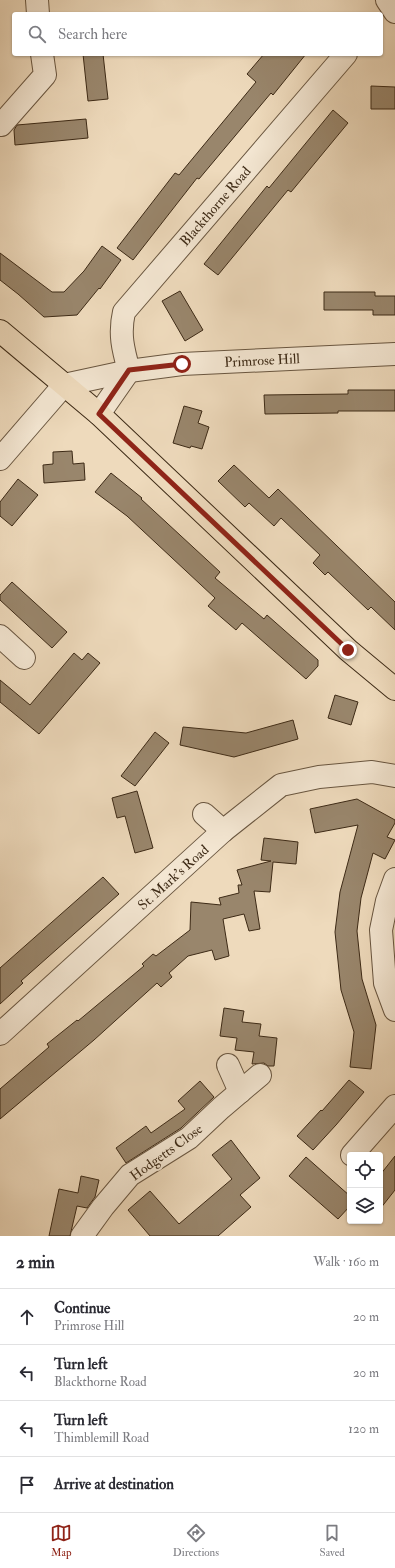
<!DOCTYPE html>
<html lang="en">
<head>
<meta charset="utf-8">
<style>
	:root { --surface:#fff; --page:#f7f7f7; --text:#2b2b33; --muted:#7c7c81; --line:#e1e1e2; --accent:#8f2418 }
	body { margin:0; font-family:"IM FELL Double Pica",serif; background:var(--page); color:var(--text) }
	.controls { position:absolute; right:12px; bottom:12px; display:grid; overflow:hidden; border-radius:4px; box-shadow:0 1px 3px #0004 }
	.controls button { width:36px; height:36px; display:grid; place-items:center; padding:0; border:0; border-bottom:1px solid var(--line); background:var(--surface); color:var(--text); font:20px sans-serif }
	.stop { position:absolute; width:12px; height:12px; margin:-9px; border:3px solid #8f2418; border-radius:50%; background:#fff }
	.stop.end { background:#8f2418; border-color:#fff; box-shadow:0 1px 4px #0008 }
	.list { margin:0; padding:0; list-style:none }
	h2 { display:flex; justify-content:space-between; align-items:center; height:52px; margin:0; padding:0 16px; font-size:17px }
	h2 small { font-size:13px; font-weight:400; color:var(--muted) }
	.list li { display:grid; grid-template-columns:26px 1fr auto; gap:12px; align-items:center; box-sizing:border-box; height:56px; padding:0 16px; border-top:1px solid var(--line) }
	.list b { display:block; font-size:15px; white-space:nowrap }
	.list p { margin:0; font-size:13px; white-space:nowrap; color:var(--muted) }
	.list em { font-size:13px; font-style:normal; color:var(--muted) }
	.icon { flex:none; width:22px; height:22px; fill:none; stroke:currentColor; stroke-width:2; stroke-linecap:round; stroke-linejoin:round }
	.map { position:relative; flex:none; width:395px; height:1236px; overflow:hidden }
	.search { position:absolute; background:var(--surface); box-shadow:0 1px 3px #0004; left:12px; right:12px; top:12px; height:44px; display:flex; align-items:center; gap:10px; box-sizing:border-box; padding:0 14px; border-radius:4px; color:var(--muted); font-size:15px }
	.sheet { height:276px; background:var(--surface) }
	nav { display:flex; justify-content:space-around; align-items:center; box-sizing:border-box; height:56px; border-top:1px solid var(--line); background:var(--surface); font-size:11px; color:var(--muted) }
	nav a { display:grid; justify-items:center; gap:2px }
	nav .on { color:var(--accent) }
	.map>svg:first-child { display:block }
</style>
</head>
<body>
<div class="map">
<svg width="395" height="1236" viewBox="0 0 395 1236">
	<rect width="100%" height="100%" fill="#eedabc"/>
	<filter id="stains"><feTurbulence type="fractalNoise" baseFrequency=".005" numOctaves="4"/><feColorMatrix values="0 0 0 0 .2 0 0 0 0 .09 0 0 0 0 .02 0 0 0 .5 -.17"/></filter>
	<radialGradient id="worn" r=".72"><stop offset=".6" stop-color="#630" stop-opacity="0"/><stop offset="1" stop-color="#630" stop-opacity=".3"/></radialGradient>
	<g fill="#99866c" stroke="#3d2a16">
		<path d="M83,54h20l5,45 -20,2z"/>
		<path d="M264,54h42l-33,41 -2,-2 -72,86 -2,-1 -64,82 -16,-12 58,-75 4,2 77,-93 -9,-8z"/>
		<path d="M371,86l24,1v22h-24z"/>
		<path d="M333,110l15,13 -57,69 -3,-2 -70,85 -14,-11 63,-78 2,2z"/>
		<path d="M86,119l2,19 -73,7 -1,-15 3,-5z"/>
		<path d="M102,246l19,14 -21,29 -1,-1 -22,27 -33,2 -26,-23 -18,-14v-27l52,39h12l20,-21z"/>
		<path d="M180,291l23,39 -18,11 -23,-40z"/>
		<path d="M324,292h51v4h20v19h-22v-5h-49z"/>
		<path d="M348,390h47v21h-57v2l-73,1 -1,-19 84,-1z"/>
		<path d="M184,406l18,5 -4,12 11,4 -7,22 -11,-3 -1,2 -17,-5z"/>
		<path d="M72,451l1,13 11,-1 1,17 -41,3 -1,-18 10,-1v-12z"/>
		<path d="M234,465l35,33 9,-9 117,113v28l-24,-23 -3,3 -40,-38 -3,3 -12,-12 7,-8 -39,-37 -7,8 -25,-23 -4,4 -27,-26z"/>
		<path d="M111,473l31,25 -1,1 79,73 -5,6 49,41 3,-4 51,45v6l-12,13 -64,-56 -6,7 -28,-24 7,-8 -88,-82 -32,-24z"/>
		<path d="M18,479l20,16 -26,31 -12,-10v-14z"/>
		<path d="M12,582l55,50 -15,16 -52,-48v-5z"/>
		<path d="M74,653l8,7 6,-7 12,10 -61,71 -39,-32v-22l30,25z"/>
		<path d="M335,695l23,7 -7,23 -23,-7z"/>
		<path d="M293,720l5,19 -64,18 -54,-12 3,-18 63,6z"/>
		<path d="M155,732l14,11 -34,43 -14,-10z"/>
		<path d="M137,791l16,57 -18,5 -10,-37 -8,2 -5,-20z"/>
		<path d="M357,799l38,21v3l-8,14 8,3 -10,19 -12,-6 -12,45 -4,33 5,48 14,46 -5,44 -21,-2 4,-35 -13,-42 -6,-58 5,-40 18,-67 -43,8 -5,-24z"/>
		<path d="M264,838l34,4 -2,22 -23,-2 -3,30 -16,-1 6,38 -11,2 -5,-17 -21,5 6,37 -14,4 -3,-10 -24,6 -19,17 3,4 -11,10 -4,-4 -63,57 -94,79v-30l49,-42 -2,-3 30,-24 1,1 66,-55 -2,-2 11,-10 3,2 34,-26 1,-28 30,3 -2,-7 20,-5 -1,-8h4l-5,-15 34,-9 -10,-1z"/>
		<path d="M103,877l16,17 -98,87 2,2 -23,21v-36z"/>
		<path d="M224,1008l20,3 -2,11 19,2 -2,12 18,2 -3,28h-6l-4,-3 -12,1 2,-12 -19,-2 2,-12 -17,-2z"/>
		<path d="M349,1080l15,12 -28,33 -23,25 -16,-14 24,-26 1,1z"/>
		<path d="M200,1081l14,16 -33,31 -55,35 -10,-15 30,-22 5,7 34,-24 -7,-8z"/>
		<path d="M231,1140l29,38 -20,17 11,12 -33,29h-68l-22,-26 22,-19 29,33 53,-45 -20,-24z"/>
		<path d="M395,1156v34l-15,19v-34z"/>
		<path d="M306,1157l44,39v10l-12,13 -49,-43z"/>
		<path d="M81,1176l18,4 -4,17 -8,11 -10,-2 -7,30h-21l10,-47 19,4z"/>
	</g>
	<g fill="none" stroke-linecap="round" stroke-linejoin="round">
		<g stroke="#695640" stroke-width="24">
			<g id="minor">
				<path d="M37,0l1,14"/>
				<path d="M387,0l8,12"/>
				<path d="M1,125l44,-50 -3,-21"/>
				<path d="M99,414l30,-43c-6,-22 -10,-37 -5,-59l222,-258"/>
				<path d="M0,459l64,-74 65,-14 53,-7 213,-10"/>
				<path d="M0,636l24,22"/>
				<path d="M204,814l19,17"/>
				<path d="M395,879l-8,22 -6,29 4,53 10,27"/>
				<path d="M0,1034l223,-203 58,-46 38,-8 53,-5 23,4"/>
				<path d="M228,1065l12,27"/>
				<path d="M352,1155l43,-49"/>
				<path d="M82,1236l21,-29 27,-32 59,-37 32,-30 39,-33"/>
			</g>
		</g>
		<g stroke="#3d2a16" stroke-width="24">
			<path id="major" d="M0,331l99,83 249,236 47,39"/>
		</g>
		<use href="#minor" stroke="#f4e7d3" stroke-width="22"/>
		<use href="#major" stroke="#eedabc" stroke-width="22"/>
	</g>
	<g fill="none" stroke-linecap="round" stroke-linejoin="round">
		<path stroke="#8f2418" stroke-width="5" d="M182,364l-53,6 -30,44 249,236"/>
	</g>
	<g text-anchor="middle" stroke-width="4" stroke-linejoin="round" paint-order="stroke">
		<g font-size="14" fill="#3d2a16" stroke="#f4e7d3">
			<text transform="translate(215 206) rotate(-49)" y="5">Blackthorne Road</text>
			<text transform="translate(262 360) rotate(-3)" y="5">Primrose Hill</text>
			<text transform="translate(173 877) rotate(-42)" y="5">St. Mark's Road</text>
			<text transform="translate(166 1152) rotate(-36)" y="5">Hodgetts Close</text>
		</g>
	</g>
	<rect width="100%" height="100%" filter="url(#stains)"/>
	<rect width="100%" height="100%" fill="url(#worn)"/>
</svg>
<div class="controls">
<button><svg class="icon" aria-label="locate" viewBox="0 0 24 24"><circle cx="12" cy="12" r="6"/><path d="M12 2v4M12 18v4M2 12h4M18 12h4"/></svg></button>
<button><svg class="icon" aria-label="layers" viewBox="0 0 24 24"><path d="M12 4l9 5-9 5-9-5zM3 14l9 5 9-5"/></svg></button>
</div>
<div class="stop" style="left:182px;top:364px"></div>
<div class="stop end" style="left:348px;top:650px"></div>
<div class="search"><svg class="icon" aria-label="search" viewBox="0 0 24 24"><circle cx="10" cy="10" r="6"/><path d="M15 15l6 6"/></svg>Search here</div>
</div>
<section class="sheet">
<h2>2 min<small>Walk · 160 m</small></h2>
<ul class="list">
<li><svg class="icon" aria-label="ahead" viewBox="0 0 24 24"><path d="M12 20V5M6 11l6-6 6 6"/></svg><div><b>Continue</b><p>Primrose Hill</p></div><em>20 m</em></li>
<li><svg class="icon" aria-label="left" viewBox="0 0 24 24"><path d="M17 20v-9H6M10 6l-5 5 5 5"/></svg><div><b>Turn left</b><p>Blackthorne Road</p></div><em>20 m</em></li>
<li><svg class="icon" aria-label="left" viewBox="0 0 24 24"><path d="M17 20v-9H6M10 6l-5 5 5 5"/></svg><div><b>Turn left</b><p>Thimblemill Road</p></div><em>120 m</em></li>
<li><svg class="icon" aria-label="arrive" viewBox="0 0 24 24"><path d="M6 21V4h12l-3 4 3 4H6"/></svg><div><b>Arrive at destination</b></div></li>
</ul>
</section>
<nav>
<a class="on"><svg class="icon" aria-label="map" viewBox="0 0 24 24"><path d="M3 6l6-2 6 2 6-2v14l-6 2-6-2-6 2zM9 4v14M15 6v14"/></svg>Map</a>
<a><svg class="icon" aria-label="directions" viewBox="0 0 24 24"><path d="M12 3l9 9-9 9-9-9zM9 14v-3h6M13 9l2 2-2 2"/></svg>Directions</a>
<a><svg class="icon" aria-label="saved" viewBox="0 0 24 24"><path d="M7 4h10v16l-5-4-5 4z"/></svg>Saved</a>
</nav>
</body>
</html>
